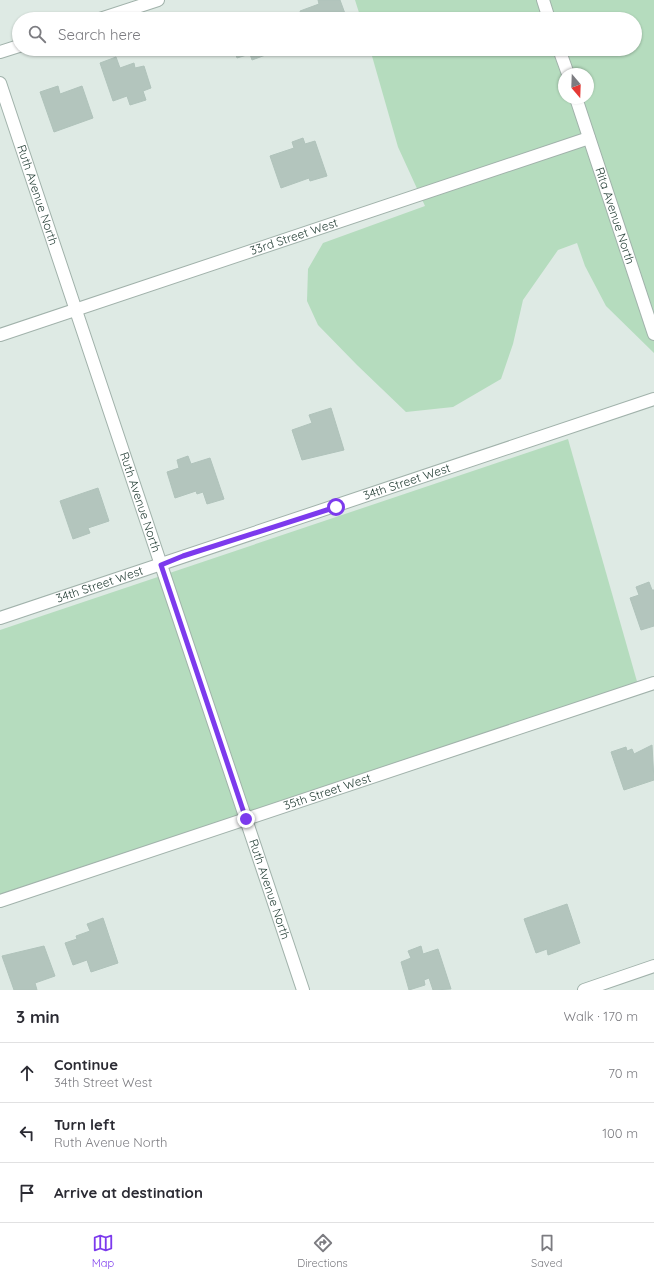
<!DOCTYPE html>
<html lang="en">
<head>
<meta charset="utf-8">
<style>
	:root { --surface:#fff; --page:#f2f2f3; --text:#2b2b33; --muted:#7c7c81; --line:#e1e1e2; --accent:#7c3aed }
	body { margin:0; font-family:Quicksand,sans-serif; background:var(--page); color:var(--text) }
	.compass { position:absolute; left:558px; top:68px; width:36px; height:36px; border-radius:50%; background:var(--surface); box-shadow:0 1px 3px #0004; rotate:161deg }
	.stop { position:absolute; width:12px; height:12px; margin:-9px; border:3px solid #7c3aed; border-radius:50%; background:#fff }
	.stop.end { background:#7c3aed; border-color:#fff; box-shadow:0 1px 4px #0008 }
	.list { margin:0; padding:0; list-style:none }
	h2 { display:flex; justify-content:space-between; align-items:center; height:52px; margin:0; padding:0 16px; font-size:17px }
	h2 small { font-size:13px; font-weight:400; color:var(--muted) }
	.list li { display:grid; grid-template-columns:26px 1fr auto; gap:12px; align-items:center; box-sizing:border-box; height:60px; padding:0 16px; border-top:1px solid var(--line) }
	.list b { display:block; font-size:15px; white-space:nowrap }
	.list p { margin:0; font-size:13px; white-space:nowrap; color:var(--muted) }
	.list em { font-size:13px; font-style:normal; color:var(--muted) }
	.icon { flex:none; width:22px; height:22px; fill:none; stroke:currentColor; stroke-width:2; stroke-linecap:round; stroke-linejoin:round }
	.map { position:relative; flex:none; width:654px; height:990px; overflow:hidden }
	.search { position:absolute; background:var(--surface); box-shadow:0 1px 3px #0004; left:12px; right:12px; top:12px; height:44px; display:flex; align-items:center; gap:10px; box-sizing:border-box; padding:0 14px; border-radius:22px; color:var(--muted); font-size:15px }
	.sheet { height:232px; background:var(--surface) }
	nav { display:flex; justify-content:space-around; align-items:center; box-sizing:border-box; height:56px; border-top:1px solid var(--line); background:var(--surface); font-size:11px; color:var(--muted) }
	nav a { display:grid; justify-items:center; gap:2px }
	nav .on { color:var(--accent) }
	.map>svg:first-child { display:block }
</style>
</head>
<body>
<div class="map">
<svg width="654" height="990" viewBox="0 0 654 990">
	<rect width="100%" height="100%" fill="#deeae4"/>
	<g fill="#b5dcbe" fill-rule="evenodd">
		<path d="M355,0h299v353l-48,-47 -21,-40 -8,-23 -19,7 -35,50 -10,44 -12,35 -48,28 -47,5 -49,-47 -39,-40 -11,-24 1,-32 15,-26 102,-37 -27,-59 -28,-98h265v-30h-274zM564,74h24v24h-24z"/>
		<path d="M568,439l70,246 -638,223v-278z"/>
	</g>
	<g fill="#b3c5bd" stroke="#b0c3bb">
		<path d="M318,0h22l7,19h-44l-3,-8 19,-7z"/>
		<path d="M234,49h36l1,4 -19,7 -2,-6 -13,4z"/>
		<path d="M116,57l4,11 14,-5 1,5 9,-2 7,22 -8,3 3,9 -16,5 -3,-9 -14,5 -13,-38z"/>
		<path d="M58,86l2,8 22,-8 11,32 -39,14 -14,-40z"/>
		<path d="M303,138l2,6 10,-3 12,35 -17,5 -1,-3 -28,10 -11,-32 24,-8 -2,-6z"/>
		<path d="M331,408l13,42 -42,10 -10,-30 20,-7 -3,-8z"/>
		<path d="M188,456l3,8 19,-6 14,41 -17,5 -4,-12 -6,2 -1,-3 -21,7 -8,-26 12,-4 -2,-8z"/>
		<path d="M98,488l11,33 -21,7 2,5 -17,6 -13,-38z"/>
		<path d="M649,582l3,8h2v36l-13,4 -11,-32 9,-3 -3,-8z"/>
		<path d="M652,745l2,35 -30,10 -13,-38 15,-5 1,4 5,-2 2,5z"/>
		<path d="M567,904l13,39 -32,12 -1,-6 -11,4 -12,-34z"/>
		<path d="M103,918l15,45 -27,9 -4,-12 -14,5 -8,-22 12,-4 -1,-3 14,-5 -3,-7z"/>
		<path d="M44,946l11,30 -20,7 2,7h-23l-12,-34z"/>
		<path d="M421,946l2,8 15,-5 13,40 -18,1 -4,-12 -5,2 1,5 -16,5 -8,-28 10,-4 -3,-7z"/>
	</g>
	<g fill="none" stroke-linecap="round" stroke-linejoin="round">
		<g stroke="#a1b2ab" stroke-width="14">
			<g id="street">
				<path d="M543,0l6,19"/>
				<path d="M100,19l58,-19"/>
				<path d="M559,49l9,25"/>
				<path d="M0,52l19,-6"/>
				<path id="s1" d="M0,83l303,907"/>
				<path id="s2" d="M576,98l78,236"/>
				<path id="s3" d="M0,335l589,-197"/>
				<path id="s4" d="M0,618l654,-219"/>
				<path id="s5" d="M0,901l654,-218"/>
				<path d="M584,990l70,-24"/>
			</g>
		</g>
		<use href="#street" stroke="#fff" stroke-width="12"/>
	</g>
	<g fill="none" stroke-linecap="round" stroke-linejoin="round">
		<path stroke="#7c3aed" stroke-width="5" d="M246,819l-85,-254 22,-9 153,-49"/>
	</g>
	<g text-anchor="middle" stroke-width="4" stroke-linejoin="round" paint-order="stroke">
		<g font-size="12" fill="#1f3a31" stroke="#eef7f2">
			<text dy="4" stroke="none"><textPath href="#s1" startOffset="118">Ruth Avenue North</textPath></text>
			<text dy="4" stroke="none"><textPath href="#s2" startOffset="124">Rita Avenue North</textPath></text>
			<text dy="4" stroke="none"><textPath href="#s3" startOffset="310">33rd Street West</textPath></text>
			<text dy="4" stroke="none"><textPath href="#s4" startOffset="429">34th Street West</textPath></text>
			<text dy="4" stroke="none"><textPath href="#s1" startOffset="442">Ruth Avenue North</textPath></text>
			<text dy="4" stroke="none"><textPath href="#s4" startOffset="105">34th Street West</textPath></text>
			<text dy="4" stroke="none"><textPath href="#s5" startOffset="345">35th Street West</textPath></text>
			<text dy="4" stroke="none"><textPath href="#s1" startOffset="850">Ruth Avenue North</textPath></text>
		</g>
	</g>
</svg>
<svg class="compass" viewBox="-18 -18 36 36"><path d="M0-13l5 13h-10z" fill="#e53935"/><path d="M0 13l5-13h-10z" fill="#7c7c81"/></svg>
<div class="stop" style="left:336px;top:507px"></div>
<div class="stop end" style="left:246px;top:819px"></div>
<div class="search"><svg class="icon" aria-label="search" viewBox="0 0 24 24"><circle cx="10" cy="10" r="6"/><path d="M15 15l6 6"/></svg>Search here</div>
</div>
<section class="sheet">
<h2>3 min<small>Walk · 170 m</small></h2>
<ul class="list">
<li><svg class="icon" aria-label="ahead" viewBox="0 0 24 24"><path d="M12 20V5M6 11l6-6 6 6"/></svg><div><b>Continue</b><p>34th Street West</p></div><em>70 m</em></li>
<li><svg class="icon" aria-label="left" viewBox="0 0 24 24"><path d="M17 20v-9H6M10 6l-5 5 5 5"/></svg><div><b>Turn left</b><p>Ruth Avenue North</p></div><em>100 m</em></li>
<li><svg class="icon" aria-label="arrive" viewBox="0 0 24 24"><path d="M6 21V4h12l-3 4 3 4H6"/></svg><div><b>Arrive at destination</b></div></li>
</ul>
</section>
<nav>
<a class="on"><svg class="icon" aria-label="map" viewBox="0 0 24 24"><path d="M3 6l6-2 6 2 6-2v14l-6 2-6-2-6 2zM9 4v14M15 6v14"/></svg>Map</a>
<a><svg class="icon" aria-label="directions" viewBox="0 0 24 24"><path d="M12 3l9 9-9 9-9-9zM9 14v-3h6M13 9l2 2-2 2"/></svg>Directions</a>
<a><svg class="icon" aria-label="saved" viewBox="0 0 24 24"><path d="M7 4h10v16l-5-4-5 4z"/></svg>Saved</a>
</nav>
</body>
</html>
